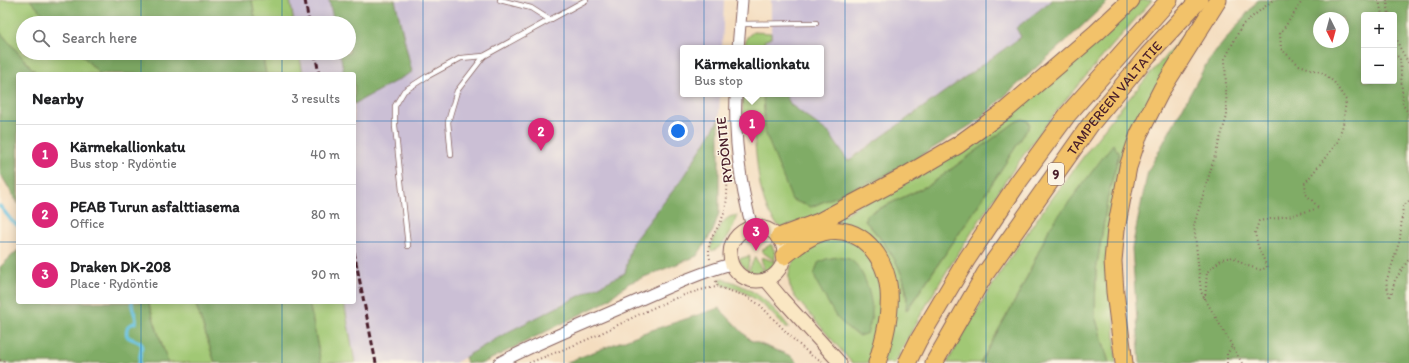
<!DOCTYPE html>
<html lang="en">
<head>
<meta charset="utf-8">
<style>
	:root { --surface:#fff; --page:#f6f6f6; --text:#202124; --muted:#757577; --line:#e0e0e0; --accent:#db2777 }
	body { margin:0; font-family:Itim,sans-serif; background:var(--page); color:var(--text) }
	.controls { position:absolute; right:12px; top:12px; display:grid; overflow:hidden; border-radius:4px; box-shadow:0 2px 10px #0003 }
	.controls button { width:36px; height:36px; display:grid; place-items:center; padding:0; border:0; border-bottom:1px solid var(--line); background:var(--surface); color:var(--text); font:20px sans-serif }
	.compass { position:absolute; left:1313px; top:12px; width:36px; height:36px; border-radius:50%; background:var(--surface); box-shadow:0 2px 10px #0003; rotate:174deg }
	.you { position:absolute; left:678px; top:131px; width:14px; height:14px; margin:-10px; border:3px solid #fff; border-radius:50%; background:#1a73e8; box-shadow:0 0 0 6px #1a73e833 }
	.badge { display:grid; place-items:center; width:26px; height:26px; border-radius:50%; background:var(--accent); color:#fff; font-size:13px; font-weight:700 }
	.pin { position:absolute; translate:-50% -33px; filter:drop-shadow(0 1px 2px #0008) }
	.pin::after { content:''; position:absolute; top:21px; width:14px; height:12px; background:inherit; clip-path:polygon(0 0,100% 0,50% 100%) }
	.popup { position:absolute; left:680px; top:45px; width:144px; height:52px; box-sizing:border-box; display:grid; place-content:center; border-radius:4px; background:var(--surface); filter:drop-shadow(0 1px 3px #0005); font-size:13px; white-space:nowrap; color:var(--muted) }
	.popup b { font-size:15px; color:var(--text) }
	.popup::after { content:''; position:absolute; left:50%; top:100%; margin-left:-8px; border:8px solid transparent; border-top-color:var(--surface) }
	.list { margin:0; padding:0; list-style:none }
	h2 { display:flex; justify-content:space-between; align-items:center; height:52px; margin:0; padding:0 16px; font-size:17px }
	h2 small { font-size:13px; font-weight:400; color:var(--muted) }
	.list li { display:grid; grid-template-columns:26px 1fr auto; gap:12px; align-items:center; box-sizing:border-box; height:60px; padding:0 16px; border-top:1px solid var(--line) }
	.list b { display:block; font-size:15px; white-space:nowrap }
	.list p { margin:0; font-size:13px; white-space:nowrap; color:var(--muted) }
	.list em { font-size:13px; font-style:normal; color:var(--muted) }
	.icon { flex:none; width:22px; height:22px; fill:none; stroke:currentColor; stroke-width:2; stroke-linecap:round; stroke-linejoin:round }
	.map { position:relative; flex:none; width:1409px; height:363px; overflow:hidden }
	.search { position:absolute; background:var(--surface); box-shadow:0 2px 10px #0003; left:16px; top:16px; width:340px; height:44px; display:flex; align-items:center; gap:10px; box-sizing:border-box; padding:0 14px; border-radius:22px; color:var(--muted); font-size:15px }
	.panel { position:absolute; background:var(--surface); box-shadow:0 2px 10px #0003; left:16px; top:72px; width:340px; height:232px; border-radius:4px }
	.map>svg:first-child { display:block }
</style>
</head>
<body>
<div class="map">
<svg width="1409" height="363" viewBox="0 0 1409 363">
	<rect width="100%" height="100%" fill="#fcf5e5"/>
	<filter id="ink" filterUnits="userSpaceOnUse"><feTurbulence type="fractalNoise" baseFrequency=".025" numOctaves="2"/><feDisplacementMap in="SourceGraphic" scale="8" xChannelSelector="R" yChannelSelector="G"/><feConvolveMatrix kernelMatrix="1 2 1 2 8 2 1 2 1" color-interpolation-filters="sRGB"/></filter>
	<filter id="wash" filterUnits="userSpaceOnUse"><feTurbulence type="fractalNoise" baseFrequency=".012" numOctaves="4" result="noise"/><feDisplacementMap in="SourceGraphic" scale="16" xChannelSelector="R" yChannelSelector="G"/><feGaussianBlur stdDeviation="0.9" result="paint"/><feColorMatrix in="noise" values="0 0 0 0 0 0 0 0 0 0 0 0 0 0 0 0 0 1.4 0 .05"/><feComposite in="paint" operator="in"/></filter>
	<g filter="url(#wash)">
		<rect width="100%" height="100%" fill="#f4ddbf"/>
		<g fill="#cbbfd5">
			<path d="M290,0h39l5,23h-40z"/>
			<path d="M395,0h329l-2,48h-39v46h37l-1,25 -13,22 -27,42 -47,60 -7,30 -117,59 -53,31h-100l-11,-61h10v-198l58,-32z"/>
			<path d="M771,0h281l-36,28 6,8 -175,125 -18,-28 -38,-28 -6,-11h36v-46h-55l-1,-8 6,-2z"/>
			<path d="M299,53h41l4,21h-41z"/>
		</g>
		<g fill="#a1c874" stroke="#767450" fill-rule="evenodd">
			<path d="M0,0h30l21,23h-28v30h57l20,21h-63l-37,-42z"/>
			<path d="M252,0h38l4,23h-38z"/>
			<path d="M1139,0h13c-28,32 -56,64 -83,96 -37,44 -68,91 -99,139 -27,41 -53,84 -75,128h-12l3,-102 -61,-34 222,-145zM1023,119l5,2 2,4 -61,94 -62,91c-1,-5 0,-11 -1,-16 -3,-29 -22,-52 -41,-73l1,-6 65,-31 86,-63z"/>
			<path d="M1195,22l-76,153 -9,41 6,147h-7l-14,-47 1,-45 12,-75 11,-42 -69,73 -29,63 -41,73h-33l33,-58 25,-40 34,-49 74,-99z"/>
			<path d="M753,32l18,1v5l-7,3 2,7h-22l3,-11z"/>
			<path d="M262,53h37l4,21h-37z"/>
			<path d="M742,94h21l2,38 46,75 88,-38 -79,45 -39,14c-23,-18 -23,-63 -27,-91h-4l-7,-25z"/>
			<path d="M737,215c-3,12 -13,34 -26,36l-1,-2c3,-8 10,-27 18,-31 2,-2 6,-2 9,-3z"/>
			<path d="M837,237l26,9 17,30 1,42 -11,45h-18l-57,-66c-15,-24 -1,-43 21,-56 5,-3 15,-3 21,-4z"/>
			<path d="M771,244l4,8v9l-14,-10z"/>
			<path d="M749,256l1,1 -3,14 -5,-6 -3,-6z"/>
			<path d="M755,257l9,16 -8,1 -8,-2z"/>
			<path d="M762,257l13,5 -4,6 -6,4 -4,-14z"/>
			<path d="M719,279c7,0 14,3 21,6 21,9 35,24 49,42l-2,2c-20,-21 -34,-37 -64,-44z"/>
			<path d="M148,302h47l20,61h-47z"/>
			<path d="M309,302h35l11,61h-34z"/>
		</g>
		<g fill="#80ac66" stroke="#656648" fill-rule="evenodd">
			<path d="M30,0h222l4,23h-205z"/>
			<path d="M329,0h66l17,72 -58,32v-30h-10l-4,-21h9v-30h-15z"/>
			<path d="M1052,0h57l-29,28 -104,94 -77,47 -88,38 -19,-7 -27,-68 -2,-38h22l6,11 38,28 19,28 173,-124 -5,-9z"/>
			<path d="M1258,0h151v363h-269l-8,-115 16,-77 60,-110zM1364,15h30v66h-30zM1319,18h24v24h-24z"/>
			<path d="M0,32l37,42h-19v130l-18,-31z"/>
			<path d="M80,53h182l4,21h-166z"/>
			<path d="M719,119v94l-6,18 -16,25 -68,27 -24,19 -122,61h-16l-2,-6 43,-25 117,-59 7,-30 47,-60 27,-42z"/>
			<path d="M1023,119l5,2 2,4 -61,94 -63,92c0,-6 1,-11 1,-16 -4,-29 -23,-54 -42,-74l1,-6 65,-31 86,-63z"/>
			<path d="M1113,144l6,10 -11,42 -12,75 -1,45 14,47h-129l41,-73 29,-63z"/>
			<path d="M18,250v52h130l20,61h-168v-96z"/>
			<path d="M837,257c4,1 9,1 12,2 15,7 24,41 23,56 -1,6 -3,12 -5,18l-7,3 -9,-5 -15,-14 -19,-34 -3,-8 4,-12 8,-4z"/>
			<path d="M195,302h114l12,61h-106z"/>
			<path d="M719,308l31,32 41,16 7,7h-233l78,-30z"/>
		</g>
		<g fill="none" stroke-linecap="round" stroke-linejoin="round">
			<g stroke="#66c2e3" stroke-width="3.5">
				<path d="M0,206l11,14 7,6"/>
				<path d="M132,302c-1,7 5,14 4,20l-8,4c-6,17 8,10 14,19l-3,18"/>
			</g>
		</g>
	</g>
	<g filter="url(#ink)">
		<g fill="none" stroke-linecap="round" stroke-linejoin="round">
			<g stroke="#86625f" stroke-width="6">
				<g id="service">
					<path d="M500,0l31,8 19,12"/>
					<path d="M740,24l76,-1"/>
					<path d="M451,155l-3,-33 9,-31 27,-35 102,-56"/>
					<path d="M408,246l-13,-120v-20l9,-15 22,-14 35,-19 23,-2"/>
				</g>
			</g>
			<g stroke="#86625f" stroke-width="13">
				<g id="tertiary">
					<path d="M738,48l4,-48"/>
					<path d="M736,94c-2,45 4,90 16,133"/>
					<path d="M499,363c38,-20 78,-36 117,-53 38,-16 76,-35 115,-46"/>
				</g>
			</g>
			<g stroke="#86625f" stroke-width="15">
				<g id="secondary">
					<circle cx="757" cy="254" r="27"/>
					<path d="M766,280l16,19 58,64"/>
				</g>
			</g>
			<g stroke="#86625f" stroke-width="19">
				<g id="motorway">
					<path d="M779,237l40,-15 86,-46 53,-31 48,-35 90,-77 35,-33"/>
					<path d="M784,256c12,-9 24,-20 39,-24 38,-9 63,25 66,59 2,24 -5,49 -12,72"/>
					<path d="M907,363l11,-22 49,-82 52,-78 49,-67 101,-114"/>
					<path id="s1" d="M934,363l51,-89 105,-149 58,-70 51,-55"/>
					<path d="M1124,363l-9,-71 -2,-31 3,-32 12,-62 11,-33 23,-45 56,-89"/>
				</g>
			</g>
			<g stroke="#86625f" stroke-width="2" stroke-dasharray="1 3" stroke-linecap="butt">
				<path d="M1379,0l3,15"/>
				<path d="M1387,0l2,15"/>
				<path d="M1394,29l5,17 10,18"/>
				<path d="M1394,54l6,4 3,47 6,9"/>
				<path d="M1409,201l-6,5 -3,33 -7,23 -7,20 4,16 5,-18 14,-21"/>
				<path d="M710,259c-5,-21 9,-28 14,-46 6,-17 2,-49 1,-68"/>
				<path d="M716,281l2,6 28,9 14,9 35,36 17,15 10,5"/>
				<path d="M1205,299l2,-27 15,-13 11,-2 12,8 16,5 6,-3 -9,-21 -3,-13 4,-12 34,-6 26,-7 -13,-14 -1,-11 32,-40 6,-18 3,-25 -12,-18 -11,-9 -24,-8 -18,-16 -1,-15 23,-34"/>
				<path d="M0,360l8,3"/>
				<path d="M529,363c22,-9 45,-17 66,-27 35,-16 86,-46 123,-49"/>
				<path d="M1227,363v-9l5,-8"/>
				<path d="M1242,363l-41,-71 -7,-67 33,-109 -2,-57 17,-34 31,-25"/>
			</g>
			<use href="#service" stroke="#fff" stroke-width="4.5"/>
			<use href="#tertiary" stroke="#fff" stroke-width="11"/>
			<use href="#secondary" stroke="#fae7c3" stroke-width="13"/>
			<use href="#motorway" stroke="#f2c26a" stroke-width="17"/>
			<g stroke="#4a1f2b" stroke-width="3" stroke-dasharray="6 3" stroke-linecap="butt">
				<path d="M305,0l4,23"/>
				<path d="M315,53l4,21"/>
				<path d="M354,252l22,111"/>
			</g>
		</g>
	</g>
	<path fill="none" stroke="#1f6fb2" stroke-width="1" stroke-opacity="0.55" d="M141,0v23M282,0v23M423,0v363M564,0v363M704,0v363M845,0v363M986,0v363M1127,0v363M1268,0v363M141,53v21M282,53v21M0,121h18M354,121h1055M0,242h18M354,242h1055M141,302v61M282,302v61"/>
	<g text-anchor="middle" stroke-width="3" stroke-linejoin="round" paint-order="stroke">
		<rect fill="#fcf5e5" stroke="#7f5f63" stroke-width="1" x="1048" y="163" width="16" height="22" rx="3"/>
		<g font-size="13" font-weight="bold" fill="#4a1f2b">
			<text x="1056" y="179">9</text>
		</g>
		<g font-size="14" fill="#4a1f2b" stroke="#fcf5e5">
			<text dy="5" stroke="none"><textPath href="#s1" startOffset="321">TAMPEREEN VALTATIE</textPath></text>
			<text transform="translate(724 150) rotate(-96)" y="5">RYDÖNTIE</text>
		</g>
	</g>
</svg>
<div class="controls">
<button>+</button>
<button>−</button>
</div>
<svg class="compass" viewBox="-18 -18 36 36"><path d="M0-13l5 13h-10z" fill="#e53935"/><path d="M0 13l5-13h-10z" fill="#757577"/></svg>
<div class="you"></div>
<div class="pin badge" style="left:752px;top:143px">1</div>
<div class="popup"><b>Kärmekallionkatu</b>Bus stop</div>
<div class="pin badge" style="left:541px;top:151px">2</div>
<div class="pin badge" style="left:756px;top:251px">3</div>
<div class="search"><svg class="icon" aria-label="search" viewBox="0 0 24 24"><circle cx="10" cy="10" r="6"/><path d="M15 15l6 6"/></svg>Search here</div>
<section class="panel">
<h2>Nearby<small>3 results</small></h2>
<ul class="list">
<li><span class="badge">1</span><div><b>Kärmekallionkatu</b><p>Bus stop · Rydöntie</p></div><em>40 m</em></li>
<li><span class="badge">2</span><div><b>PEAB Turun asfalttiasema</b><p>Office</p></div><em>80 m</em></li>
<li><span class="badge">3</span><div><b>Draken DK-208</b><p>Place · Rydöntie</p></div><em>90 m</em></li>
</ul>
</section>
</div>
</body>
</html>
